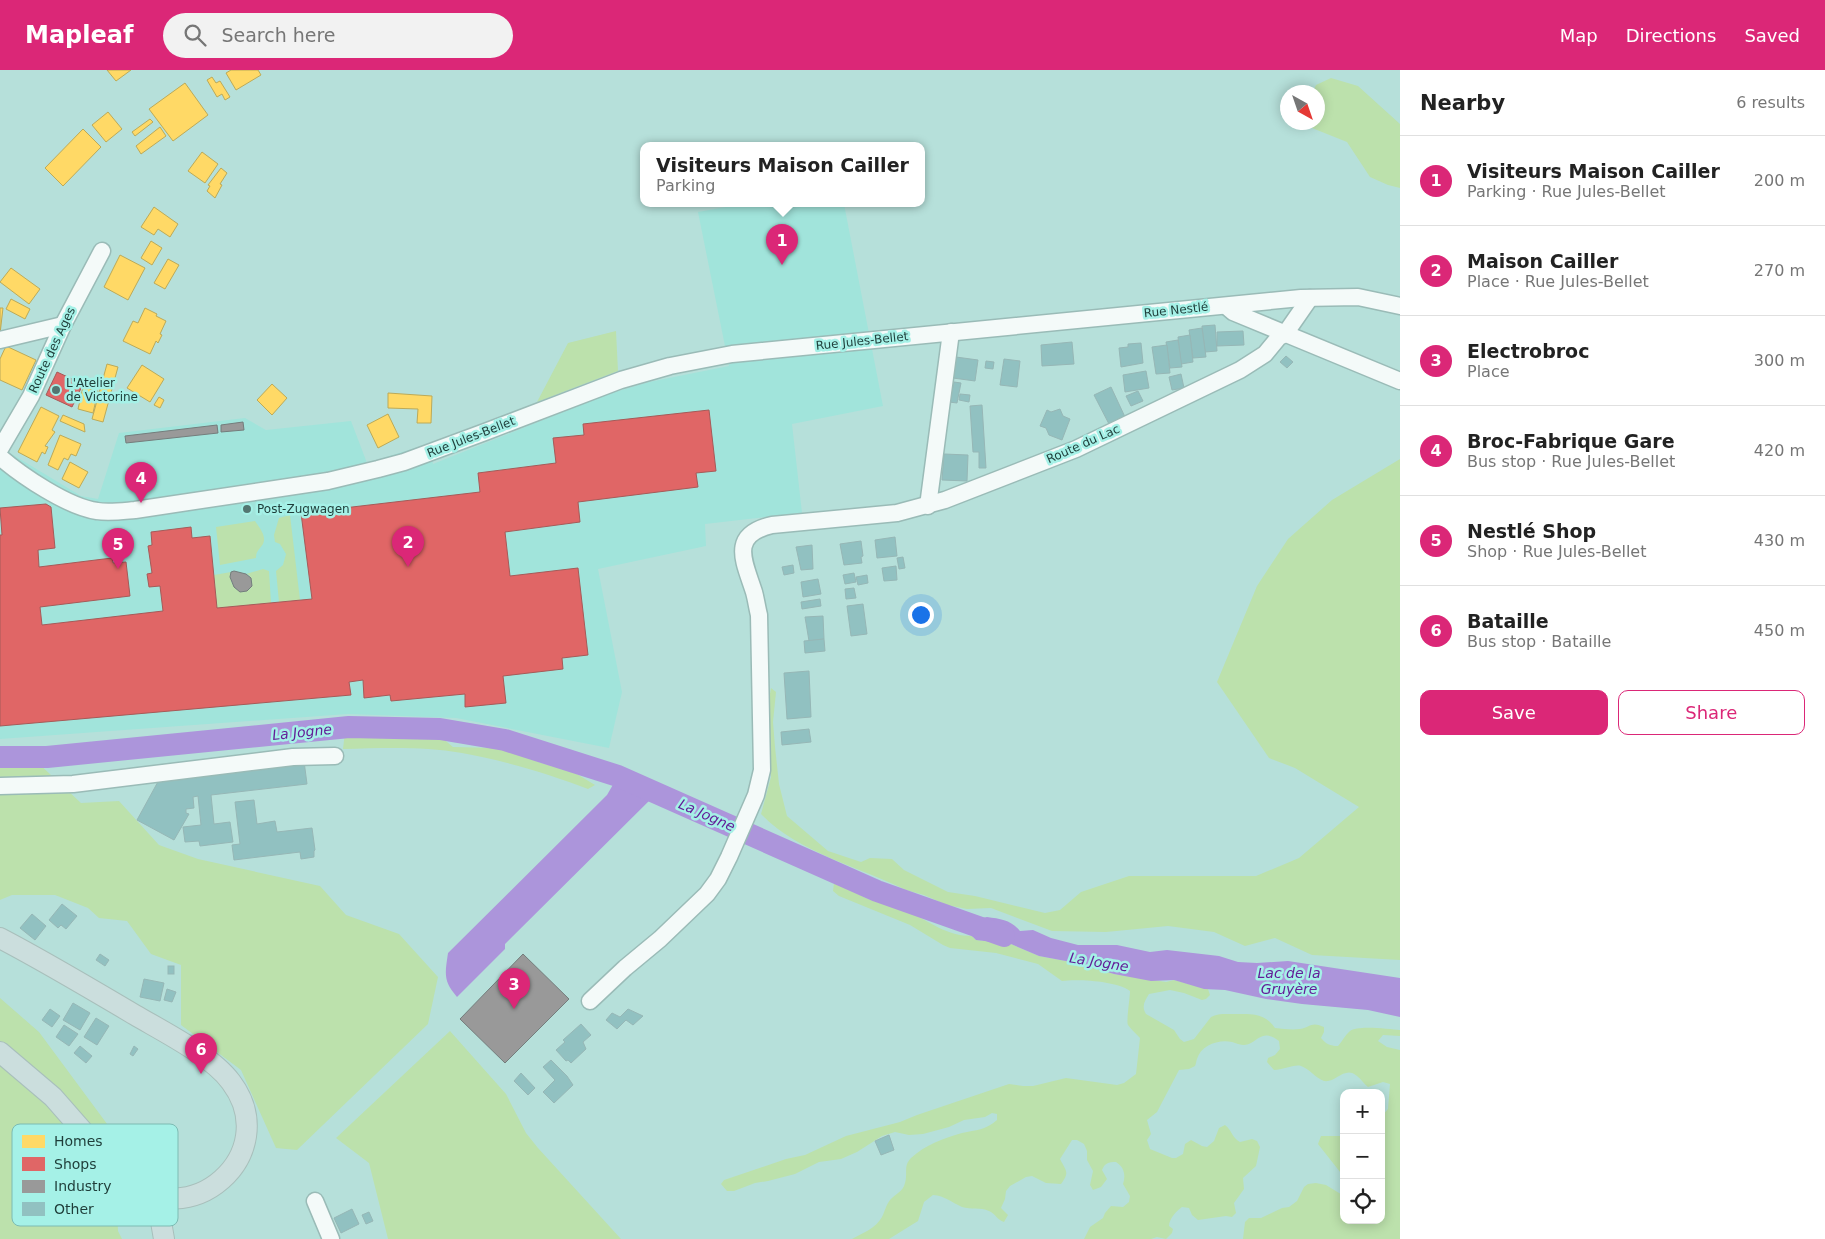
<!DOCTYPE html>
<html lang="en">
<head>
<meta charset="utf-8">
<style>
	:root { --surface:#fff; --page:#f2f2f2; --text:#222; --muted:#767676; --line:#e0e0e0; --accent:#db2777 }
	body { margin:0; font-family:"DejaVu Sans",sans-serif; background:var(--page); color:var(--text) }
	.controls { position:absolute; right:15px; bottom:15px; display:grid; overflow:hidden; border-radius:10px; box-shadow:0 2px 12px #0003 }
	.controls button { width:45px; height:45px; display:grid; place-items:center; padding:0; border:0; border-bottom:1px solid var(--line); background:var(--surface); color:var(--text); font:25px sans-serif }
	.compass { position:absolute; left:1280px; top:15px; width:45px; height:45px; border-radius:50%; background:var(--surface); box-shadow:0 2px 12px #0003; rotate:140deg }
	.you { position:absolute; left:920px; top:544px; width:18px; height:18px; margin:-12px; border:4px solid #fff; border-radius:50%; background:#1a73e8; box-shadow:0 0 0 8px #1a73e833 }
	.badge { display:grid; place-items:center; width:32px; height:32px; border-radius:50%; background:var(--accent); color:#fff; font-size:16px; font-weight:700 }
	.pin { position:absolute; translate:-50% -41px; filter:drop-shadow(0 1px 2px #0008) }
	.pin::after { content:''; position:absolute; top:26px; width:18px; height:15px; background:inherit; clip-path:polygon(0 0,100% 0,50% 100%) }
	.popup { position:absolute; left:640px; top:72px; width:285px; height:65px; box-sizing:border-box; display:grid; place-content:center; border-radius:10px; background:var(--surface); filter:drop-shadow(0 1px 4px #0005); font-size:16px; white-space:nowrap; color:var(--muted) }
	.popup b { font-size:19px; color:var(--text) }
	.popup::after { content:''; position:absolute; left:50%; top:100%; margin-left:-10px; border:10px solid transparent; border-top-color:var(--surface) }
	.list { margin:0; padding:0; list-style:none }
	h2 { display:flex; justify-content:space-between; align-items:center; height:65px; margin:0; padding:0 20px; font-size:21px }
	h2 small { font-size:16px; font-weight:400; color:var(--muted) }
	.list li { display:grid; grid-template-columns:32px 1fr auto; gap:15px; align-items:center; box-sizing:border-box; height:90px; padding:0 20px; border-top:1px solid var(--line) }
	.list b { display:block; font-size:19px; white-space:nowrap }
	.list p { margin:0; font-size:16px; white-space:nowrap; color:var(--muted) }
	.list em { font-size:16px; font-style:normal; color:var(--muted) }
	.actions { display:flex; gap:10px; padding:15px 20px }
	.actions a { flex:1; padding:11px 0; border:1px solid var(--accent); border-radius:10px; text-align:center; font-size:18px; color:var(--accent) }
	.actions .main { background:var(--accent); color:#fff }
	.icon { flex:none; width:28px; height:28px; fill:none; stroke:currentColor; stroke-width:2; stroke-linecap:round; stroke-linejoin:round }
	.map { position:relative; flex:none; width:1400px; height:1169px; overflow:hidden }
	header { display:flex; align-items:center; gap:30px; box-sizing:border-box; height:70px; padding:0 25px; background:var(--accent); color:#fff }
	header strong { font-size:24px }
	nav { display:flex; gap:28px; margin-inline-start:auto; font-size:18px }
	.search { width:350px; height:45px; background:var(--page); display:flex; align-items:center; gap:12px; box-sizing:border-box; padding:0 18px; border-radius:28px; color:var(--muted); font-size:19px }
	main { display:flex }
	aside { flex:1; background:var(--surface) }
	.map>svg:first-child { display:block }
</style>
</head>
<body>
<header>
<strong>Mapleaf</strong>
<div class="search"><svg class="icon" aria-label="search" viewBox="0 0 24 24"><circle cx="10" cy="10" r="6"/><path d="M15 15l6 6"/></svg>Search here</div>
<nav><a>Map</a><a>Directions</a><a>Saved</a></nav>
</header>
<main>
<div class="map">
<svg width="1400" height="1169" viewBox="0 0 1400 1169">
	<rect width="100%" height="100%" fill="#b6e0da"/>
	<path fill="#a1e4db" d="M742,134h102l39,202 -91,18 10,89 -97,11 1,22 -108,23 24,123 -13,56 -153,-30 -108,-4 -348,25v-292l81,49 17,3 21,-66 126,-15 21,12 85,-9 16,42 61,-19 5,20 175,-70 41,-12 80,-16 -31,-154z"/>
	<g fill="#bce1ac">
		<path d="M1331,8l27,8 42,38v64l-12,-3 -18,-8 -23,-35 -35,-14 -1,-5 7,-1v-30h-5l3,-7z"/>
		<path d="M616,261l2,40 -81,31 31,-59z"/>
		<path d="M1400,389v501l-88,-5 -37,-17 -30,8 -31,-14 -46,-6 -62,6 -54,-1 -61,-23 -24,1 -20,-4 -23,-10 -18,-5c-47,-23 -109,-38 -145,-76l10,-37 -3,-37v-35l3,-17 5,4 -3,30 2,25 4,37 8,32 41,35 33,11 9,-4 22,1 12,11 44,22 27,4 70,17 15,-3 21,-18 48,-16h127l43,-18 60,-51 -64,-39 -26,-10 -52,-76 40,-96 31,-47 44,-39z"/>
		<path d="M290,445l10,85 -21,2 -3,-31 7,-6 3,-11 -6,-10 -5,-2 -1,-7 5,-17z"/>
		<path d="M255,451c4,6 12,15 8,23 -4,6 -7,7 -7,14l-36,7 -4,-38z"/>
		<path d="M263,499l6,2 2,32 -54,5 -3,-33 17,-3c-2,9 3,19 12,20l7,-3 2,-7 -3,-7 -3,-1z"/>
		<path d="M363,658l72,4 18,15 42,1 21,5 25,10 31,8 23,14 -7,4c-38,-15 -86,-29 -126,-36 -39,-7 -80,-5 -119,-4l2,-17z"/>
		<path d="M0,690l36,1 45,42 38,-2 40,44 39,14 122,27 26,29 53,19 39,43 -10,47 -131,126 -21,-2 -35,-78 -60,-45v-60l-30,-11 -24,-33 -28,-3 -11,-10 -33,-13h-43l-12,5z"/>
		<path d="M834,813c14,1 22,11 34,16 13,5 28,6 40,12 22,11 39,25 64,25l4,4 35,4 28,12 32,6 5,3 21,4 17,5 52,8 8,-2 34,9 2,6 -4,4 -4,1 -18,-7 -14,-3 -21,4c-4,7 -8,12 -3,20l28,16 6,9 4,3 10,-3 17,-22c7,-4 15,-3 24,-3 16,0 30,-1 40,14 9,1 17,2 25,1 11,-2 11,-8 24,-2v5l-3,6c5,6 9,8 17,8 4,-4 7,-11 12,-15 7,-6 39,-2 50,-1v6l-17,-1 -5,6 9,6 13,3v189h-157l2,-17 4,-4h12l21,-10 7,-1 8,-6 7,-14 4,-3 8,-1 10,2 18,11v24h37v-103l7,-8 2,-25 -7,-2 -15,5c-4,-3 -7,-8 -11,-11 -12,-11 -21,7 -33,5 -9,-3 -14,-12 -23,-15 -7,-2 -18,4 -27,4l-7,-8 1,-4 7,-3 5,-6 -1,-8c-19,-14 -21,3 -35,4 -4,0 -8,-2 -12,-3 -13,-3 -31,3 -35,17 -1,3 -1,5 -2,7l-6,3 -10,1 -22,42 -10,8 4,14 -4,6 3,9 22,9h4l7,-4 2,-10 6,-4 11,6 5,1 7,-6 5,-13 6,-3c7,5 7,13 15,17l12,-3 5,2 3,6 -4,19 -13,12 1,11 -10,14 2,10 -4,4 -6,-1 -28,4 -6,-5 -3,-7 -7,-1c-6,4 -13,12 -13,19l4,3 -1,4 -6,6 -9,-2 -6,2h-67l6,-12 13,-9 2,-5 6,-7 12,1 6,-5 1,-6 -7,-12c3,-9 1,-17 -7,-22 -8,0 -11,1 -14,8l5,9 -6,8 -8,3 -3,-5 3,-14 -6,-11v-9l-3,-7 -7,-4h-5l-12,19c6,12 10,13 1,25l-15,-1 -14,-7 -6,1 -16,9 -4,5 -1,8 -4,9 7,7 -4,7c-7,-2 -8,-8 -15,-11 -9,-4 -18,-1 -27,-4 -11,-5 -17,-11 -29,-12l-9,7 -6,19 -29,18h-37c11,-6 24,-11 30,-22 3,-6 4,-12 8,-17 6,-7 13,-8 15,-17 3,-10 -2,-17 6,-25 14,-13 33,-20 51,-25 14,-3 24,-3 35,-13v-6l-5,-1 -7,4 -21,3 -15,7 -26,7 -14,1 -14,-3 -13,4 -25,16 -16,7 -22,3 -24,12 -27,7 -13,2 -21,8h-7l-6,-7 3,-4 6,-2 56,-19 19,-4 41,-19 54,-14 17,-7 92,-31 14,2h10l33,-8 51,7 7,-2 12,-9 4,-36c-4,-4 -9,-9 -12,-13 -2,-3 2,-27 2,-34 -13,-10 -52,-12 -68,-10l-24,-17 -42,-11 -46,-5 -7,-3 -33,-20 -71,-29 -6,-5z"/>
		<path d="M0,928l39,34 74,100 5,99 4,8h-122z"/>
		<path d="M450,961l56,63 20,39 12,15 83,91h-233l-19,-76 -33,-25z"/>
		<path d="M1344,1063v44l-26,-33 3,-8h19z"/>
	</g>
	<g fill="#ac95db">
		<path d="M618,706l39,17 -152,151v5l-48,48c-14,-16 -12,-23 -9,-44l159,-158z"/>
		<path d="M987,847c14,2 24,3 33,14l13,-1 18,8 27,7h39l33,7 17,-2 52,6 19,6 19,1 31,-2 112,17v39l-32,-7 -66,-6 -36,-5 -41,-9 -21,-1 -30,-9 -23,1 -37,-7 -17,-5 -21,-4 -5,-3 -32,-6 -28,-12 -35,-4 -4,-4 6,-17z"/>
	</g>
	<g fill="#ffd966" stroke="#bcaa58">
		<path d="M107,0h24l-15,11z"/>
		<path d="M231,0h27l3,5 -25,15 -10,-17z"/>
		<path d="M212,7l4,6 4,-2 10,16 -5,3 -3,-6 -5,3 -10,-17z"/>
		<path d="M185,13l23,32 -35,26 -24,-32z"/>
		<path d="M108,42l14,17 -16,13 -14,-17z"/>
		<path d="M150,49l3,3 -18,14 -3,-4z"/>
		<path d="M160,57l6,9 -25,18 -5,-8z"/>
		<path d="M83,59l18,18 -38,39 -18,-18z"/>
		<path d="M202,82l16,12 -13,19 -17,-12z"/>
		<path d="M221,98l6,5 -7,11 2,1 -7,13 -8,-7 3,-5 -2,-1z"/>
		<path d="M154,137l24,17 -8,13 -12,-8 -4,6 -13,-8z"/>
		<path d="M151,171l11,7 -10,17 -11,-7z"/>
		<path d="M120,185l25,13 -17,32 -24,-13z"/>
		<path d="M168,189l11,6 -14,24 -11,-6z"/>
		<path d="M11,198l29,21 -11,15 -29,-22z"/>
		<path d="M11,229l19,10 -5,10 -19,-10z"/>
		<path d="M0,238h3l-3,26z"/>
		<path d="M145,238l12,6 -1,2 10,5 -6,13 2,1 -4,8 -2,-2 -6,13 -27,-13 10,-20 5,2z"/>
		<path d="M6,276l30,14 -14,30 -22,-10v-21z"/>
		<path d="M107,294l11,3 -15,55 -11,-3z"/>
		<path d="M142,295l22,14 -14,23 -23,-14z"/>
		<path d="M272,314l15,14 -15,17 -15,-15z"/>
		<path d="M83,317l15,4 -5,22 -15,-4z"/>
		<path d="M388,323l44,3 -1,27h-14l1,-14 -30,-1z"/>
		<path d="M159,327l5,3 -4,8 -6,-3z"/>
		<path d="M41,337l18,9 -7,14 3,2 -10,14 3,1 -3,7 -3,-2 -5,10 -19,-10z"/>
		<path d="M388,344l11,23 -21,11 -11,-23z"/>
		<path d="M63,345l21,9 1,8 -25,-11z"/>
		<path d="M60,365l21,9 -5,12 -5,-2 -3,6 -4,-2 -6,12 -10,-5z"/>
		<path d="M70,392l18,10 -9,16 -17,-9z"/>
	</g>
	<g fill="#e06666" stroke="#a65a58">
		<path d="M57,302l26,12 -11,23 -26,-12z"/>
		<path d="M709,340l7,61 -20,2 2,14 -120,15 2,20 -75,10 5,44 68,-8 10,87 -26,3 1,11 -60,7 3,27 -41,4v-13l-74,7 -1,-6 -26,3 -1,-18 -14,2 2,13 -351,31v-191h2l-2,-27 46,-4 5,3 4,41 -17,2 1,17 73,-9 1,5 13,-1 4,34 -90,11 2,18 121,-14 -3,-25 -11,1 -2,-13 5,-1 -4,-27 4,-1 -1,-13 40,-5 1,11 18,-2 7,72 95,-9 -11,-86 179,-21 -2,-19 78,-10 -3,-25 31,-3 -1,-11z"/>
	</g>
	<g fill="#999" stroke="#747d7c">
		<path d="M243,352l1,8 -23,2v-7z"/>
		<path d="M217,355l1,8 -92,10 -1,-7z"/>
		<path d="M234,501l12,3 5,4 1,8 -5,5 -7,1 -6,-5 -4,-10 1,-5z"/>
		<path d="M523,884l46,45 -64,64 -45,-44z"/>
	</g>
	<g fill="none" stroke-linecap="round" stroke-linejoin="round">
		<path stroke="#ac95db" stroke-width="22" d="M0,687h47l302,-30 91,2 65,11 113,36 259,115 127,45"/>
	</g>
	<g fill="#91c1c1" stroke="#96b7b6">
		<path d="M1215,255l2,26 -12,1 -3,-26z"/>
		<path d="M1202,258l4,29 -13,1 -4,-28z"/>
		<path d="M1243,261l1,14 -27,1v-14z"/>
		<path d="M1190,265l3,27 -12,2 -3,-27z"/>
		<path d="M1178,270l4,27 -12,1 -4,-26z"/>
		<path d="M1072,272l2,22 -32,2 -1,-21z"/>
		<path d="M1141,273l2,20 -22,4 -2,-19 9,-1v-3z"/>
		<path d="M1167,275l3,28 -14,1 -4,-27z"/>
		<path d="M1286,286l7,6 -6,6 -7,-6z"/>
		<path d="M956,287l22,3 -3,21 -22,-3z"/>
		<path d="M1004,289l16,2 -3,26 -17,-2z"/>
		<path d="M986,291l8,1 -1,7 -8,-1z"/>
		<path d="M1146,301l3,17 -24,4 -2,-17z"/>
		<path d="M1181,304l3,14 -12,2 -3,-13z"/>
		<path d="M954,312l7,1 -4,20 -8,-1z"/>
		<path d="M1111,317l14,30 -16,7 -15,-29z"/>
		<path d="M1138,321l5,10 -12,5 -5,-10z"/>
		<path d="M960,324l10,1 -1,7 -10,-2z"/>
		<path d="M982,335l4,63h-7v-16h-6l-3,-46z"/>
		<path d="M1060,339l3,7 7,3 -8,21 -13,-5 -3,-7 -6,-2 7,-16 4,2z"/>
		<path d="M944,384l24,1 -1,26 -25,-1z"/>
		<path d="M895,467l2,19 -20,2 -2,-18z"/>
		<path d="M861,471l2,15 -2,1 1,6 -18,2 -4,-21z"/>
		<path d="M812,475l1,24 -12,1 -5,-23z"/>
		<path d="M903,487l2,11 -6,1 -2,-11z"/>
		<path d="M793,495l1,8 -10,2 -2,-8z"/>
		<path d="M896,496l1,14 -13,1 -2,-13z"/>
		<path d="M854,503l2,9 -11,2 -2,-9z"/>
		<path d="M867,505l1,8 -10,2 -2,-8z"/>
		<path d="M818,509l3,15 -18,3 -2,-15z"/>
		<path d="M854,518l2,10 -10,1 -1,-10z"/>
		<path d="M820,529l1,7 -19,3 -1,-7z"/>
		<path d="M863,534l4,30 -16,2 -4,-30z"/>
		<path d="M823,546l1,23 -15,2 -4,-24z"/>
		<path d="M824,569l1,12 -20,2 -1,-12z"/>
		<path d="M809,601l2,46 -24,2 -3,-46z"/>
		<path d="M809,659l2,13 -29,3 -1,-13z"/>
		<path d="M304,691l3,23 -96,11 3,29 16,-2 3,20 -33,4 -1,-5 -14,1 -2,-15 18,-2 -3,-29 -5,1 1,11 -8,1v4l3,1 -15,26 -37,-20 23,-42z"/>
		<path d="M254,730l3,24 18,-3 2,11 35,-4 3,22 -1,1v6l-13,2 -1,-7 -66,8 -2,-15 8,-1 -5,-42z"/>
		<path d="M62,834l15,12 -11,13 -5,-4 -3,3 -9,-8z"/>
		<path d="M32,844l14,12 -11,14 -15,-12z"/>
		<path d="M100,884l9,6 -4,6 -9,-6z"/>
		<rect x="168" y="896" width="6" height="8"/>
		<path d="M144,909l20,4 -4,18 -20,-4z"/>
		<path d="M167,919l9,3 -4,10 -8,-2z"/>
		<path d="M73,933l17,10 -10,17 -17,-10z"/>
		<path d="M50,939l10,7 -8,11 -10,-7z"/>
		<path d="M628,939l15,7 -10,9 -7,-5 -9,9 -11,-9 6,-7 8,4z"/>
		<path d="M96,948l13,8 -12,19 -13,-8z"/>
		<path d="M581,954l10,11 -8,7 3,7 -15,14 -3,-3 -2,1 -10,-11 9,-8 -2,-2z"/>
		<path d="M64,955l14,9 -9,12 -13,-9z"/>
		<path d="M80,976l12,10 -6,7 -12,-10z"/>
		<path d="M134,976l4,3 -5,7 -3,-2z"/>
		<path d="M551,990l16,16 6,9 -19,18 -11,-11 12,-12 -12,-13z"/>
		<path d="M521,1003l14,15 -7,7 -14,-14z"/>
		<path d="M889,1065l5,15 -13,5 -6,-14z"/>
		<path d="M352,1139l7,15 -18,9 -7,-15z"/>
		<path d="M369,1142l4,9 -7,3 -4,-9z"/>
	</g>
	<g fill="none" stroke-linecap="round" stroke-linejoin="round">
		<g stroke="#9abbb7" stroke-width="19">
			<g id="minor">
				<path d="M1226,236l7,6 167,69"/>
				<path d="M0,270l63,-15"/>
				<path d="M0,379l31,-53 32,-71 39,-74"/>
				<path d="M0,387c22,19 68,50 97,54 12,2 26,0 38,-1l193,-29 50,-12 26,-7 81,-30 136,-52 49,-14 62,-12 569,-56 57,-1 42,9"/>
				<path d="M928,436l23,-174"/>
				<path d="M0,716l73,-2 220,-27 42,-1"/>
				<path d="M590,931l35,-33 35,-29 47,-45 11,-15 11,-22 27,-62 6,-25 -3,-155c-2,-8 -3,-16 -5,-23 -10,-31 -25,-57 18,-67l125,-12 48,-13 131,-51 164,-79 25,-16 14,-17 6,-3 25,-36"/>
				<path d="M315,1131l16,38"/>
			</g>
		</g>
		<g stroke="#a8bfbb" stroke-width="22">
			<g id="major">
				<path d="M0,868c46,24 91,51 135,77 29,17 77,41 96,67 54,72 -43,156 -107,96l-71,-81 -53,-45"/>
				<path d="M161,1128l-2,12 5,29"/>
			</g>
		</g>
		<use href="#minor" stroke="#f4faf9" stroke-width="16"/>
		<use href="#major" stroke="#cbdedd" stroke-width="20"/>
	</g>
	<g fill="#537671" stroke="#a5f1e7" stroke-width="2">
		<circle cx="56" cy="320" r="5"/>
		<circle cx="247" cy="439" r="5"/>
	</g>
	<g text-anchor="middle" stroke-width="5" stroke-linejoin="round" paint-order="stroke">
		<g font-size="12" fill="#1e3d39" stroke="#a5f1e7">
			<text transform="translate(1176 240) rotate(-6)" y="4">Rue Nestlé</text>
			<text transform="translate(862 271) rotate(-6)" y="4">Rue Jules-Bellet</text>
			<text transform="translate(52 280) rotate(-65)" y="4">Route des Ages</text>
			<text transform="translate(471 367) rotate(-21)" y="4">Rue Jules-Bellet</text>
			<text transform="translate(1083 374) rotate(-24)" y="4">Route du Lac</text>
		</g>
		<g font-size="12" fill="#1e3d39" stroke="#a5f1e7" text-anchor="start">
			<text x="66" y="317">L'Atelier<tspan x="66" dy="14">de Victorine</tspan></text>
			<text x="257" y="443">Post-Zugwagen</text>
		</g>
		<g font-size="14" font-style="italic" fill="#631e98" stroke="#a5f1e7">
			<text transform="translate(302 662) rotate(-6)" y="5">La Jogne</text>
			<text transform="translate(707 745) rotate(24)" y="5">La Jogne</text>
			<text transform="translate(1099 892) rotate(9)" y="5">La Jogne</text>
			<text x="1289" y="908">Lac de la<tspan x="1289" dy="16">Gruyère</tspan></text>
		</g>
	</g>
	<rect x="12" y="1054" width="166" height="102" rx="8" fill="#a5f1e7" stroke="#7cbbb3" stroke-width="1"/>
	<rect x="22" y="1065" width="23" height="13" fill="#ffd966"/>
	<rect x="22" y="1087" width="23" height="14" fill="#e06666"/>
	<rect x="22" y="1110" width="23" height="13" fill="#999"/>
	<rect x="22" y="1132" width="23" height="14" fill="#91c1c1"/>
	<g font-size="14" fill="#1e3d39">
		<text x="54" y="1076">Homes</text>
		<text x="54" y="1099">Shops</text>
		<text x="54" y="1121">Industry</text>
		<text x="54" y="1144">Other</text>
	</g>
</svg>
<div class="controls">
<button>+</button>
<button>−</button>
<button><svg class="icon" aria-label="locate" viewBox="0 0 24 24"><circle cx="12" cy="12" r="6"/><path d="M12 2v4M12 18v4M2 12h4M18 12h4"/></svg></button>
</div>
<svg class="compass" viewBox="-18 -18 36 36"><path d="M0-13l5 13h-10z" fill="#e53935"/><path d="M0 13l5-13h-10z" fill="#767676"/></svg>
<div class="you"></div>
<div class="pin badge" style="left:782px;top:195px">1</div>
<div class="popup"><b>Visiteurs Maison Cailler</b>Parking</div>
<div class="pin badge" style="left:408px;top:497px">2</div>
<div class="pin badge" style="left:514px;top:939px">3</div>
<div class="pin badge" style="left:141px;top:433px">4</div>
<div class="pin badge" style="left:118px;top:499px">5</div>
<div class="pin badge" style="left:201px;top:1004px">6</div>
</div>
<aside>
<h2>Nearby<small>6 results</small></h2>
<ul class="list">
<li><span class="badge">1</span><div><b>Visiteurs Maison Cailler</b><p>Parking · Rue Jules-Bellet</p></div><em>200 m</em></li>
<li><span class="badge">2</span><div><b>Maison Cailler</b><p>Place · Rue Jules-Bellet</p></div><em>270 m</em></li>
<li><span class="badge">3</span><div><b>Electrobroc</b><p>Place</p></div><em>300 m</em></li>
<li><span class="badge">4</span><div><b>Broc-Fabrique Gare</b><p>Bus stop · Rue Jules-Bellet</p></div><em>420 m</em></li>
<li><span class="badge">5</span><div><b>Nestlé Shop</b><p>Shop · Rue Jules-Bellet</p></div><em>430 m</em></li>
<li><span class="badge">6</span><div><b>Bataille</b><p>Bus stop · Bataille</p></div><em>450 m</em></li>
</ul>
<div class="actions"><a class="main">Save</a><a>Share</a></div>
</aside>
</main>
</body>
</html>
